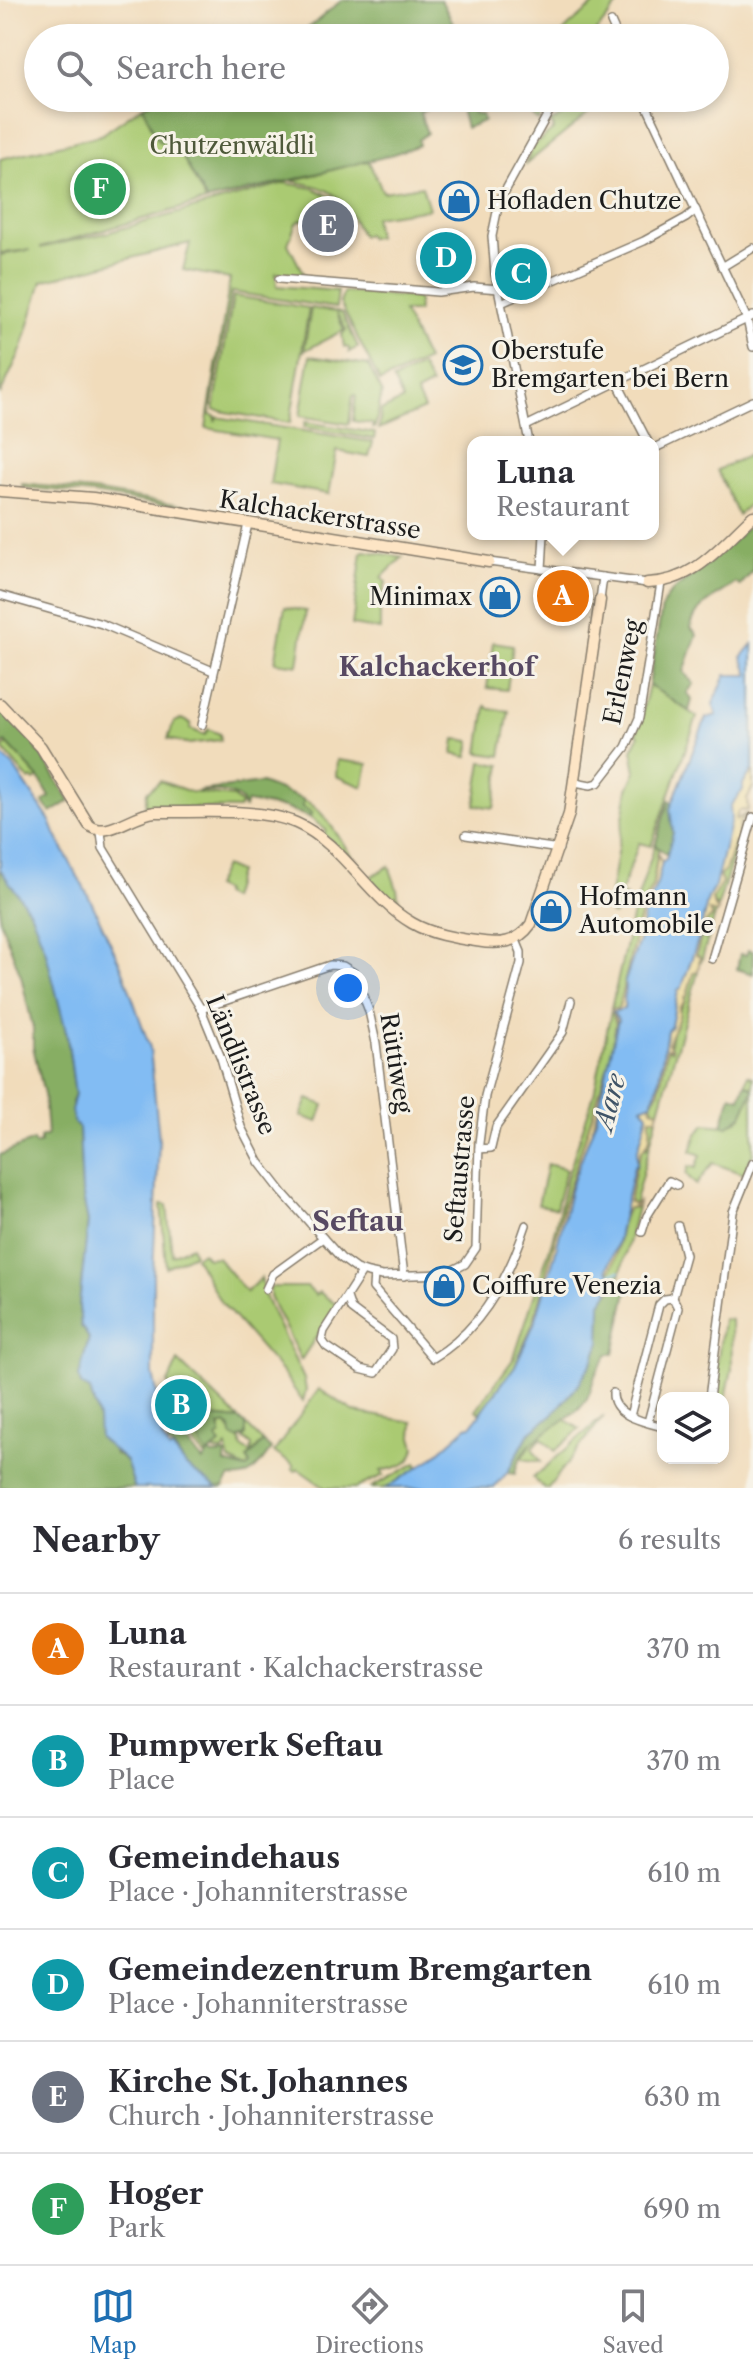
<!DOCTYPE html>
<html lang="en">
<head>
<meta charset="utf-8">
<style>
	:root { --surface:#fff; --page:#f7f7f7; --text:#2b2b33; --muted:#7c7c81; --line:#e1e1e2; --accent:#1f6fb2 }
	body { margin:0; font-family:"Libre Caslon Text",serif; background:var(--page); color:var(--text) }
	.controls { position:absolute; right:24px; bottom:24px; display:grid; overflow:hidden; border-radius:16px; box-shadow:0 4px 12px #0003 }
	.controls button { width:72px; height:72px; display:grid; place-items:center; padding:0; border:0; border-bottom:2px solid var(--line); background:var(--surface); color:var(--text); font:40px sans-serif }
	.you { position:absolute; left:348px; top:988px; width:28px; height:28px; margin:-20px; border:6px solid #fff; border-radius:50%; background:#1a73e8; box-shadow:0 0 0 12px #1a73e833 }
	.badge { display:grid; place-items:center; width:52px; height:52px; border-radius:50%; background:var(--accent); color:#fff; font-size:26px; font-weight:700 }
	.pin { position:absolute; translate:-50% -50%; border:4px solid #fff; box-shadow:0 2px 8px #0006 }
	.popup { position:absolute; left:467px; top:436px; width:192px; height:104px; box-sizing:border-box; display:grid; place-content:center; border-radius:16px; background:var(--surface); filter:drop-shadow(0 2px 6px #0005); font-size:26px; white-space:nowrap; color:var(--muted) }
	.popup b { font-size:30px; color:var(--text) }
	.popup::after { content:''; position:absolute; left:50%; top:100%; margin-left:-16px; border:16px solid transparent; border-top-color:var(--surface) }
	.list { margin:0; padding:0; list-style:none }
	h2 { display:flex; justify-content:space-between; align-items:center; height:104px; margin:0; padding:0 32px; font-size:34px }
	h2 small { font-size:26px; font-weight:400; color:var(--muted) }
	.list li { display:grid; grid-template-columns:52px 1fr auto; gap:24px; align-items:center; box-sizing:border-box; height:112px; padding:0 32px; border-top:2px solid var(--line) }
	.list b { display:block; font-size:30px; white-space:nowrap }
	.list p { margin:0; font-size:26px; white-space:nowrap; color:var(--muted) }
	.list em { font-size:26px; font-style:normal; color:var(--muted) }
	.icon { flex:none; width:44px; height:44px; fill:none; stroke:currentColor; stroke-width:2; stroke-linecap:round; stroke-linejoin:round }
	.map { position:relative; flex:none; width:753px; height:1488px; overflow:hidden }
	.search { position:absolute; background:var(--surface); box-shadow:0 4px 12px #0003; left:24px; right:24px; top:24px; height:88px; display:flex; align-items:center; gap:20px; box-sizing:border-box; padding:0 28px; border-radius:44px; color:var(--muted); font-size:30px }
	.sheet { height:776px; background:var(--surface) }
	nav { display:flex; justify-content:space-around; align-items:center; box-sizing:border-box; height:112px; border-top:2px solid var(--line); background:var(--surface); font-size:22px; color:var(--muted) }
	nav a { display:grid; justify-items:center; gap:4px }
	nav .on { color:var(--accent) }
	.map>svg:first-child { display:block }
</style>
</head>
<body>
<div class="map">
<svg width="753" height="1488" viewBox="0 0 753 1488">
	<rect width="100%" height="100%" fill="#f7f3e8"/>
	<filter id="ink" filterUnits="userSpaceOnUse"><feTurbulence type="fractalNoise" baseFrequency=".0125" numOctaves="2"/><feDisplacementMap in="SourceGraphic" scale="16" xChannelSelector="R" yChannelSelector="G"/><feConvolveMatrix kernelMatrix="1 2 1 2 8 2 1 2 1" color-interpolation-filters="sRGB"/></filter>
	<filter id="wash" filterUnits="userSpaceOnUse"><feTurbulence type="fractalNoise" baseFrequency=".006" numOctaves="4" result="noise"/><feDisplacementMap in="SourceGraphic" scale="32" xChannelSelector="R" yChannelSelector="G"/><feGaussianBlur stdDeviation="1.8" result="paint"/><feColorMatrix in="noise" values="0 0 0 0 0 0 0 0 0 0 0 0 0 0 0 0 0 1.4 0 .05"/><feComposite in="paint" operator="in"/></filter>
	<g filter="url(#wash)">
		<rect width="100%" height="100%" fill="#f1dcbb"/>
		<g fill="#aaca72" stroke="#637347" stroke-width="2">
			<path d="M599,0h23l-31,38h-32c5,-11 29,-26 40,-38z"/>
			<path d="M523,98h31l-16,23 -19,-20z"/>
			<path d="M593,98l4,9 -72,58 9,-20 19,-15 1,-3 -4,-4z"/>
			<path d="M143,106l12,29 4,6 20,9 27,51 -166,47 66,-15 179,-50 28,5 27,13 -44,22 -8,21 16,31 -28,-2 1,13 61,5 -2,17 -105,-16 -21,123 5,1v6l2,-5 156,25 -4,15 -32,-6 -8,43 -59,-10 7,-44 -71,-12 24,-149 -47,-9 7,-27 -148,38 -20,67 -22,47v-140l31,-5 -31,3v-94l101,-24z"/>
			<path d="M368,160l15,32 39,-6 7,23 -55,8 3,20 -8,1 -2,-4 -5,2c-22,-40 -23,-47 -70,-55z"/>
			<path d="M344,292l74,6v14h-15l24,48 -47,22 -40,-79z"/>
			<path d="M233,296l76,12 -19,115 -76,-13z"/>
			<path d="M311,308l31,5 16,34 -9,5v-4l-5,-1 -2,-13 4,-4 -9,-16 7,16 -40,21z"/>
			<path d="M310,356l58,9 14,27 -7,36h-2v-4l-20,-3 3,-26h-3l-4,29 -49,-8z"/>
			<path d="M421,366l10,19 -15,8 8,16 -45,20 2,-18 22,-11 -10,-20z"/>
			<path d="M305,422l70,11 -1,6 -70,-12z"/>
			<path d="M753,453v48l-15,14 -21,-45z"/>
			<path d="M22,484l72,7 140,24v2l-141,-23 -71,-7z"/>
			<path d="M365,551l38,6 -22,21 5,4 -6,22v26l-28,-5 10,-73z"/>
			<path d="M285,607l21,4 -8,54 -23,-3z"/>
			<path d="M493,642l20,3 -6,45 -20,-2z"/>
			<path d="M649,685l48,32 -46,129 -12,-3 -19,51 6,3 -12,18 -4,-1v-20l18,-105 8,-18 -4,-21 7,-14 -2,-3z"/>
			<path d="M486,706l4,3 19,2 -8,45 -22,-3z"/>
			<path d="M182,719l9,4 -1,6 15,6 3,-6 12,5 1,6 -32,4 -21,-5 6,-17z"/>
			<path d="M455,739l16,2 -3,16 -15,-3z"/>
			<path d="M8,744l31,34 -4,3 -3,-3 -3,2 -27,-32z"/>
			<path d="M337,760l31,4 -5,23 -27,-11z"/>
			<path d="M482,762l19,3 -7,43 -19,-3z"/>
			<path d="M160,781l31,11 42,5 8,8 -2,4 -94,-2 2,-15z"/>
			<path d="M304,800c23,11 38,45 54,65l-34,-30 2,-5 -17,-13 3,-3 -10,-8z"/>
			<path d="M735,841l3,1 -21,67 -5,-9 10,-17 -3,-7 8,-10z"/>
			<path d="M655,845l3,4 -5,36 -12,27 -22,94 -2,3h-6l22,-96z"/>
			<path d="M224,866l14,6 -8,27 -8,-4 1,-4 -9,-4z"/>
			<path d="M389,866l8,23 3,20 -31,-31z"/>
			<path d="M713,910l3,2 -15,50 -1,-5 -4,-1 5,-19 4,2c-2,-9 -2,-15 7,-22l-3,-6z"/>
			<path d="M698,972l-39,139 -4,-1 -4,-5 9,-20 7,-37 4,2c-4,-10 8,-42 14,-49l-1,-2 3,-3 6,-23z"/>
			<path d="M611,1011l5,12 -5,33 -47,148 -30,117 -19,45 -36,47 -3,-3 38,-52 38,-117 15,-64 27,-83z"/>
			<path d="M748,1075l5,2v76l-9,21 -31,-11 -17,22 -10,-11 3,-8 7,2 5,-13 -10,-4 6,-17 8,-10 20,2 14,-6 13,-27v-6l-7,-3z"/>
			<path d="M308,1099l16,6 -6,17 -17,-6z"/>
			<path d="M650,1117l7,1 -23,87 -5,-3 7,-36 6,-16 5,-3z"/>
			<path d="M547,1164l19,5 -10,39 -18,-3z"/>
			<path d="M161,1204l6,1 5,50 19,-9 3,8 -28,13z"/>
			<path d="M637,1207l-18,73 -6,8 -5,-4c0,-10 14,-69 20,-76z"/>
			<path d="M202,1252l5,6 10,-1 29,35 15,-14 5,21 38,80 2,11 -3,12 -21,-30 -62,-71 -25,-44z"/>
			<path d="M270,1287h37l9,8 3,-3 18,13 -36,55 -31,-63z"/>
			<path d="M723,1319l8,1 1,49 -7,34 -2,-5h-10z"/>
			<path d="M178,1361l62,59 -28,-3 -6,40 -12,-13 -12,-20 9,-9 15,-1 -2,-11 -6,2 1,6 -10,2 -7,-16 -10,3 -4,-17z"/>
			<path d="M319,1389l36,23 58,10 -1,15 3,10c-3,19 -17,20 -34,24l3,4 -28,13h-31l-27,-19 -2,2 -4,-2 2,-3 -20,-14z"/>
			<path d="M604,1416l-56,72h-4l-11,-10z"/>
			<path d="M564,1419l16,10 -25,22 -13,-13 -10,10 9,14 -20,-3 11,-18z"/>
			<path d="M226,1424l11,15h3l2,8 9,6 1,-8 -9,-7 3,-2v-11l17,17 -13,13v10l-4,4 -17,-9 -2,-13 -4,5 -12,-1 8,-6 -3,-7 5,-5v-8z"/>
			<path d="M416,1463l3,5 -33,20h-16z"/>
		</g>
		<g fill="#87ae64" stroke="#526540" stroke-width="2">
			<path d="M342,0h99l20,38h-172l18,-9z"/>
			<path d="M161,98h288l-29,15 7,20 -9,7 1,5 -31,11 -181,45 -28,-51 -20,-9 -4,-6 -12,-29z"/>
			<path d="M458,98h19l-7,6 4,9 8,1 2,7 -18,7z"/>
			<path d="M753,522v49l-13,15 -4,-3c-17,13 -42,22 -45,45l6,7 -13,37 10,12 -7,9 5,7 -3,11 -40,-26 13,-78c7,-18 23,-24 37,-36 19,-15 36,-33 54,-49z"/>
			<path d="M0,709l34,34 36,58 -19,12 -8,-11 7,-5 -11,-19 -33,-36 -6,4z"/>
			<path d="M261,783l39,15 4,2 -2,6 10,7 -3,4 -25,-9 -37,-6 -3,7c-2,-20 -30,-17 -46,-18z"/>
			<path d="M669,800l3,2 -2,7 3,24 -6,22 -12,-10z"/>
			<path d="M0,869c11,14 23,29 32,45 27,55 35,120 43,180l-3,8 2,21 5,5 3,63 6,31 -9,84 2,20 8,12 -6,22 7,30 8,28 17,36 11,7 9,27h-135v-333l33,-14 2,4 5,-2v-5l7,-3 -3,-41 -11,-47v-19l-12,-52 -21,-56z"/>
			<path d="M748,950l5,1v23l-16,-5 3,-15 6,1z"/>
			<path d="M745,1084l7,3 1,3 -11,26 -14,10 -6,-1 9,-30 9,3z"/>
			<path d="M618,1280l9,3 1,3 -14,68h-6c-4,7 -10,14 -13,22 -4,10 -4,19 -12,28 -22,25 -62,32 -68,70l-8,-1 22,-40 24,-19 26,-30 14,-24 7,-17 1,-40z"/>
			<path d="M211,1417l29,3 6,5v11l-9,3 -5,-3 -1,-8 -5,-4 -6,2 1,9 -4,3 3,7 -10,8 3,2 13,-1 -1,9 21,6 4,-4 -3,-6 16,-17 8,7c-11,15 -20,32 -41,28l-7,11c-14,0 -30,-13 -38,-23 -7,-9 -7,-15 -16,-20l-4,-21 9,-3 19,29 10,11 5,-7c-14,-13 -12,-25 3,-37z"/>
		</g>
		<g fill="#eeda9e" stroke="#857b5d" stroke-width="2">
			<path d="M753,743v44l-6,12 1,11 -10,1 -2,9 11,-7c-11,13 -8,14 -9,29l-4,1 -9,28 -6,5 3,7 -10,16 2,8 4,2 -1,4 -8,-2 3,6 -6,5 -3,12 3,3h-5l-5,18 4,2 -2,15 -5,1 -6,23 -3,2 1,3 -6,7c3,11 -8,23 -11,35l4,6 -5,-1 -8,42 -8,15 1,4 7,2 -2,7h-7c0,12 3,23 -8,32l-6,16 -7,36 5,3 4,-3 -1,5 -9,1c-11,14 -8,51 -19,63l2,4 -3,9 5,4 -10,11 1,-30 37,-160 20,-41 5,-44 44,-166z"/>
			<path d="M658,852l2,8 4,2 -120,446 -29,58 19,-45 30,-117 47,-148 5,-33 -5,-14h6l2,-3 22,-94 12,-27z"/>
		</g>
		<g fill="#82bcf3" stroke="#4f6c88" stroke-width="2">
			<path d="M753,644v125l-10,15v6l-13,16 1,13 -16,67 -7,12 -10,42 -16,47 -4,4 -7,35 -4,5 -9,53 -6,19 -10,4 6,7 -11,39v11l-3,2 -18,81 -9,22 4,6 -3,18 -7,10 -1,40 -7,17 -14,24 -26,30 -24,19 -22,40 -13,15h-108l44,-28 37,-33 4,-1 44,-60 20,-44 20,-68 16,-67 25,-68 22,-99 -5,-8 11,-3 1,-28 17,-49 1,-16 14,-32 5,-22 4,-3 7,-26 -3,-24 36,-91 11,-3 -4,-11 13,-29h23l-7,-18z"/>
			<path d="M0,753l14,14 36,54 6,15 35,65 31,67 28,80 9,91 -6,135v100l9,43v20l7,13 4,-1 13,17 31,22h-82l-9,-27 -27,-23 -1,-20 -8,-28 -9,-5 -2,-8 10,-39 -8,-12 -2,-20 9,-84 -6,-31 -3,-63 -5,-5 -3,-12 4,-17 -8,-59 -22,-86 -14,-36 -31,-44z"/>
		</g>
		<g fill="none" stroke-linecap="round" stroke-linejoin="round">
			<path stroke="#82bcf3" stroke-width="2" d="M610,1274l10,-3"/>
		</g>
	</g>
	<g filter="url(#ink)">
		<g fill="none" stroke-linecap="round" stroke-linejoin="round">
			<g stroke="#867c6c" stroke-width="10">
				<g id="street">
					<path d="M611,22l7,16"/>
					<path d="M643,98l104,221 6,28"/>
					<path d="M722,267l31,-19"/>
					<path d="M279,279l159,13 36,-5 25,2"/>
					<path d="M501,303l143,-62 42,-23 10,-8"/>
					<path d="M617,382l31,60"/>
					<path d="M526,426l227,-110"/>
					<path d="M529,442l-34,-169 -3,-37 7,-34 51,-92"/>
					<path d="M653,449l100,-48"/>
					<path d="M489,562l158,21"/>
					<path d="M542,569l2,-35"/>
					<path d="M0,595l102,29 111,47"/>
					<path d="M600,600l3,-23"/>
					<path d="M202,725l46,-201"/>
					<path d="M575,782l16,3 7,-2 28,-36 13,-29 22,-135"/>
					<path d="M101,832l2,16 98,161 20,49 20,69 18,35 24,31 58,65 15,11 12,4 14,3 63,-2 20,-10 11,-16 3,-105 6,-47 36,-133v-11l-5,-12"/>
					<path d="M466,835l93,14"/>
					<path d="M712,959l41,-142"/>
					<path d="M201,1009l129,-44 13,1 11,7 15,38 7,32 28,233"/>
					<path d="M479,1149l12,-1 5,-21 67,-95 8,-31"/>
					<path d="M642,1232l5,-16 22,-35 8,4"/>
					<path d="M374,1275l-1,13 60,70c48,-28 76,-81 93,-133"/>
					<path d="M266,1289l7,-15 50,-36"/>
					<path d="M347,1297l4,12 40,30 1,10 -16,24 -16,-4 -34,-23 -4,-6 2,-9 38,-59"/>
					<path d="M613,1393c-1,23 32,29 50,34"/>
					<path d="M709,1398l24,-186 20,-49"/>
					<path d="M630,1416l29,-111 6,-6 8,-1"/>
					<path d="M648,1422l30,-114 -5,-10 12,-43 -7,-29"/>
				</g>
			</g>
			<g stroke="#867c6c" stroke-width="13">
				<g id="secondary">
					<path d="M0,491l93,7 396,64"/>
					<path d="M647,583c48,-1 73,-37 106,-67"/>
					<path d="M0,704l41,43 48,78c18,15 43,-11 66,-13 40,1 105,-5 141,11 48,21 71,74 116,100 19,11 42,15 64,18 23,4 41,3 55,-17l38,-110 31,-214"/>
				</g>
			</g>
			<use href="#street" stroke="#fff" stroke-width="7"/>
			<use href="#secondary" stroke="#fde5c5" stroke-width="10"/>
		</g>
	</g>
	<defs>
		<g id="shop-ring" transform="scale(2)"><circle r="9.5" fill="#f7f3e8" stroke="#1f6fb2" stroke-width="1.5"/><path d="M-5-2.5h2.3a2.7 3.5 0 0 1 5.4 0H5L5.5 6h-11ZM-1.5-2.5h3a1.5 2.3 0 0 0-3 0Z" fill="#1f6fb2"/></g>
		<g id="school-ring" transform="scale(2)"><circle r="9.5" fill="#f7f3e8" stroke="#1f6fb2" stroke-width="1.5"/><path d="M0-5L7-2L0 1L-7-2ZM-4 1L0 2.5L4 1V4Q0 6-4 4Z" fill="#1f6fb2"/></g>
	</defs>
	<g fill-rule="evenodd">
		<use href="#shop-ring" x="459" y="201"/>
		<use href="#school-ring" x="463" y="365"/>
		<use href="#shop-ring" x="500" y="597"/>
		<use href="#shop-ring" x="551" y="911"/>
		<use href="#shop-ring" x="444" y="1286"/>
	</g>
	<g text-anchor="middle" stroke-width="6" stroke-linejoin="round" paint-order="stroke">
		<g font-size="24" fill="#4e593a" stroke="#f7f3e8">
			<text x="232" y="154">Chutzenwäldli</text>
		</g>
		<g font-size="24" fill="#1c1c1c" stroke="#f7f3e8" text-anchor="start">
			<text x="487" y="209">Hofladen Chutze</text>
			<text x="491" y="359">Oberstufe<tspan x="491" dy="28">Bremgarten bei Bern</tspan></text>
			<text x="472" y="605" text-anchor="end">Minimax</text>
			<text x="579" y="905">Hofmann<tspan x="579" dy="28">Automobile</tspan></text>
			<text x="472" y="1294">Coiffure Venezia</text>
		</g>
		<g font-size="24" fill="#1c1c1c" stroke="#f7f3e8">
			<text transform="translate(320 515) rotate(9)" y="8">Kalchackerstrasse</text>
			<text transform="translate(623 672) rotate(-78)" y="8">Erlenweg</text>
			<text transform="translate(396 1063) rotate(81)" y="8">Rüttiweg</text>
			<text transform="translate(241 1065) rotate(68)" y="8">Ländlistrasse</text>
			<text transform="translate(460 1169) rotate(-85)" y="8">Seftaustrasse</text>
		</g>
		<g font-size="26" font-weight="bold" fill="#574962" stroke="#f7f3e8">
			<text x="437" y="676">Kalchackerhof</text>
		</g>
		<g font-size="26" font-style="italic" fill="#405467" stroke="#f7f3e8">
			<text transform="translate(610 1102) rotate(-76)" y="9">Aare</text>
		</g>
		<g font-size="28" font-weight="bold" fill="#574962" stroke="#f7f3e8">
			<text x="358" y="1231">Seftau</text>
		</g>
	</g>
</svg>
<div class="controls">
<button><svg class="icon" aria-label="layers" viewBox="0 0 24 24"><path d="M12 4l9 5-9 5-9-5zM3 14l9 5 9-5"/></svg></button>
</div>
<div class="you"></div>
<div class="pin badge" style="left:563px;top:596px;background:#e8710a">A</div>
<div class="popup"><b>Luna</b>Restaurant</div>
<div class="pin badge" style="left:181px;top:1405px;background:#0f9aa8">B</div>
<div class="pin badge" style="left:521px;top:274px;background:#0f9aa8">C</div>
<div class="pin badge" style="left:446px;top:258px;background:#0f9aa8">D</div>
<div class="pin badge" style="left:328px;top:226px;background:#6b7280">E</div>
<div class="pin badge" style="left:100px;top:189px;background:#2e9e5b">F</div>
<div class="search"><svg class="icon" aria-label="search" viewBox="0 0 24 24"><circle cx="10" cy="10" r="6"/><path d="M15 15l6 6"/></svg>Search here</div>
</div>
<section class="sheet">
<h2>Nearby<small>6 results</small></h2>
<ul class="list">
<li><span class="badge" style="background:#e8710a">A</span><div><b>Luna</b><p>Restaurant · Kalchackerstrasse</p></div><em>370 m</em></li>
<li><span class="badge" style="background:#0f9aa8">B</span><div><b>Pumpwerk Seftau</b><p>Place</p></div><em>370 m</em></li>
<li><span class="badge" style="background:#0f9aa8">C</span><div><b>Gemeindehaus</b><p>Place · Johanniterstrasse</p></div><em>610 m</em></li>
<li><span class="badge" style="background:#0f9aa8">D</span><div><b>Gemeindezentrum Bremgarten</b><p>Place · Johanniterstrasse</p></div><em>610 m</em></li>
<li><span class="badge" style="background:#6b7280">E</span><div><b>Kirche St. Johannes</b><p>Church · Johanniterstrasse</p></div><em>630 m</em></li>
<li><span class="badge" style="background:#2e9e5b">F</span><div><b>Hoger</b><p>Park</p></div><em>690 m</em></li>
</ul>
</section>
<nav>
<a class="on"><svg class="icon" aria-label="map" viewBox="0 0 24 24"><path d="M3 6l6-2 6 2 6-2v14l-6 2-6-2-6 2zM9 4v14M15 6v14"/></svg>Map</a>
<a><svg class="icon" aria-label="directions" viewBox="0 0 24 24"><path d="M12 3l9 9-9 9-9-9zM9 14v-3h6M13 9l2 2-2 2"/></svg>Directions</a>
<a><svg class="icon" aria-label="saved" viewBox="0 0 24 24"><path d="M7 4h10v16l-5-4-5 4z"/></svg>Saved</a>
</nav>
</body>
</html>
